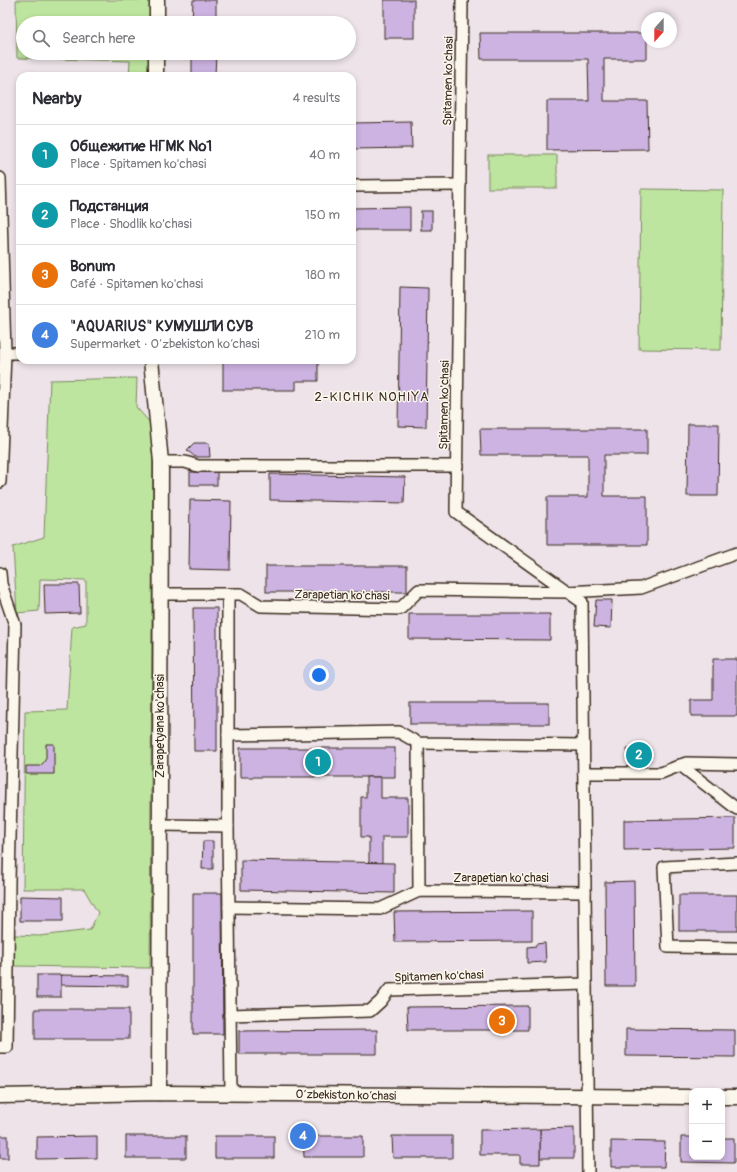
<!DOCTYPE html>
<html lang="en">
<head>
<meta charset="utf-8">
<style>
	:root { --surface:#fff; --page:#f7f7f7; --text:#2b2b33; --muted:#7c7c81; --line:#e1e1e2; --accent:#2563eb }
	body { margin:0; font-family:Pangolin,sans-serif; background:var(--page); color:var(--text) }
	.controls { position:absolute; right:12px; bottom:12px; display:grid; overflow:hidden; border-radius:8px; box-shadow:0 2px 6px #0003 }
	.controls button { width:36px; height:36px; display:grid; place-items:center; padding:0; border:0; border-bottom:1px solid var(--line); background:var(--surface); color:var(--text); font:20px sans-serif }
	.compass { position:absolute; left:641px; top:12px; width:36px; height:36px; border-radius:50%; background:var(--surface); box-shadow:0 2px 6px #0003; rotate:201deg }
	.you { position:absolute; left:319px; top:675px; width:14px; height:14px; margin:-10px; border:3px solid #fff; border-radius:50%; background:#1a73e8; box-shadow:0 0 0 6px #1a73e833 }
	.badge { display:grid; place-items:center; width:26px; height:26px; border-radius:50%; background:var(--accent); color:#fff; font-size:13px; font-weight:700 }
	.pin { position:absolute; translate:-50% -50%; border:2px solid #fff; box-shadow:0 1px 4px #0006 }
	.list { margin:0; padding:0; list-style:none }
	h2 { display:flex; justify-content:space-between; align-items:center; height:52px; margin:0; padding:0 16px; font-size:17px }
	h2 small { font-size:13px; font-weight:400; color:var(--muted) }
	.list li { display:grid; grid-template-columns:26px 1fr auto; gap:12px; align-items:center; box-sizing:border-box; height:60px; padding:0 16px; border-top:1px solid var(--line) }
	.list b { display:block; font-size:15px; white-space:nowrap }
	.list p { margin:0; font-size:13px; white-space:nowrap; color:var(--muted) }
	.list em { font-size:13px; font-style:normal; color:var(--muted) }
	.icon { flex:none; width:22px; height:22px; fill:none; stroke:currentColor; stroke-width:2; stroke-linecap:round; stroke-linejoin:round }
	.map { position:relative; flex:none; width:737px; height:1172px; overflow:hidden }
	.search { position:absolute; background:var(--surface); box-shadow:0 2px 6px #0003; left:16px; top:16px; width:340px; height:44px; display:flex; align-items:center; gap:10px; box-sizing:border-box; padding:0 14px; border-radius:22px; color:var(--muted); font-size:15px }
	.panel { position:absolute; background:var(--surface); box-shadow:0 2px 6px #0003; left:16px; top:72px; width:340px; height:292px; border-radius:12px }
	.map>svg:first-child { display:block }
</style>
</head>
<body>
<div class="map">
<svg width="737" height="1172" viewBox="0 0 737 1172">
	<rect width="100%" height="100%" fill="#ede3e9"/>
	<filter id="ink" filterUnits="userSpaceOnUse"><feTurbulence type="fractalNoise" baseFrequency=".025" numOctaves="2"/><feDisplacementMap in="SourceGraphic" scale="8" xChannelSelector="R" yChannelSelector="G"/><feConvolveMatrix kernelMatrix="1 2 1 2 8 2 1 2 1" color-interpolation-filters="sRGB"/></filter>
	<g filter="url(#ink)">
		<g fill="#bee5a0" stroke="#7c885f">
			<path d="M16,0h135v23h-128v30h128v23h-22l1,-15 -113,-3z"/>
			<rect x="488" y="155" width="69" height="33"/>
			<path d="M641,189l82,1 -2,160 -82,-1z"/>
			<path d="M137,378l-1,29 17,19 -3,542 -136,-2v-31l25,1 51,-6 8,-17 -14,-24h-61l2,-178 42,-1 5,-83 14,-3v-44l-46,-1 -1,32 -22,2 -4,-66 31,-10 6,-157z"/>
		</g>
		<g fill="#ccb3e1" stroke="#3b2a1e">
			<path d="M193,0h23v23h-24z"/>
			<rect x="384" y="0" width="30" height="38"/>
			<path d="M480,33h167v26h-43v42h43l1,48 -101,1v-49h42l-1,-42h-107z"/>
			<path d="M192,53h24l-1,23h-23z"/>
			<path d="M411,122l1,26 -60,1v-26z"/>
			<path d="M410,207v23h-58v-22z"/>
			<rect x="421" y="211" width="11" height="19"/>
			<path d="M400,287l28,1 -2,139 -28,-1z"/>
			<path d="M223,360h95v21h-22v9h-73z"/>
			<path d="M688,424h31l-1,72h-31z"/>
			<path d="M480,429h167v26h-43v41h43v49h-100v-48h41v-42h-107z"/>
			<path d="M194,443h15l1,14h-15l-8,-7z"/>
			<rect x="190" y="472" width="27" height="13"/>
			<path d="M270,474l135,3 -1,26 -134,-3z"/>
			<path d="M190,500l41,1 -1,69 -41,-1z"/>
			<rect x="266" y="566" width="141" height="26"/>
			<path d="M44,584h35l1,29 -35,1z"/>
			<path d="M596,600h16l-1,28 -17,-1z"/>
			<path d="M193,608h24v143h-23z"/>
			<path d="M409,614h141v26l-141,-1z"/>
			<path d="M713,659h24v57h-46v-16h22z"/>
			<rect x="410" y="703" width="139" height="21"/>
			<path d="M46,744h8v30h-28v-8h14l4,-4 2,-4z"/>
			<rect x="240" y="748" width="155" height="29"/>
			<path d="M627,748h23v13l-22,1z"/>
			<path d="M366,777h15v21h27v39h-26v26h-13v-26h-8v-40h5z"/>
			<path d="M735,818v30l-111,2v-30z"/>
			<path d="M203,841h10v28h-11z"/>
			<path d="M241,860l153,3v30l-153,-3z"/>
			<path d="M634,881l1,105h-29l-1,-104z"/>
			<path d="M193,893h29l1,141h-30z"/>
			<rect x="679" y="895" width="58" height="36"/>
			<path d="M20,896l43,1v24h-43z"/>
			<path d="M532,911v30l-137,1 -1,-30z"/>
			<path d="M545,943l1,19 -19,1v-16l9,-1v-2z"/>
			<rect x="37" y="975" width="24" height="22"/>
			<path d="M61,975l67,1v10l-67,-1z"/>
			<path d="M528,1006v24h-120l-1,-23z"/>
			<rect x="35" y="1009" width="94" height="30"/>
			<path d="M626,1029l109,1v27l-109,-1z"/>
			<path d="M377,1030v24h-138v-23z"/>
			<path d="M574,1128v30h-34v-29z"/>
			<path d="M540,1129v35h-20v-9h-40v-25z"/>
			<rect x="0" y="1136" width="8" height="22"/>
			<path d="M97,1136v22l-60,1v-22z"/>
			<rect x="126" y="1136" width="60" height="22"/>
			<rect x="215" y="1136" width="59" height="22"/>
			<path d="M303,1136h60v21h-59z"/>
			<path d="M392,1136h60v22h-59z"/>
			<path d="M681,1137h11v20h30v-19h12v25l-53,-1z"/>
			<path d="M611,1141l54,1 -1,25h-53z"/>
		</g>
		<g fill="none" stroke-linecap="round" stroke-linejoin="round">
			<g stroke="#3b2a1e" stroke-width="14">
				<g id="minor">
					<path d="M462,0l-6,512 126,90 6,570"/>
					<path d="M0,178l5,175h15"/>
					<path d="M352,186l108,-1"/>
					<path d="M161,462h24l13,4h259"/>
					<path d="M0,482l5,-129"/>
					<path d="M0,573l1,11 14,41 -6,256 -2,166h-7"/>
					<path d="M160,594h81l20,12 139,3 19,-19 148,2 74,-4 96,-35"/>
					<path d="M228,594v232l3,268"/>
					<path d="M228,735l171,-3 19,11 165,2"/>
					<path d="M418,743l1,148"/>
					<path d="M680,765l57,44"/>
					<path d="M584,773h77l25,-10 51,1"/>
					<path d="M160,825l68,1"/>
					<path d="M737,863l-73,4 4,80 69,1"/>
					<path d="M229,907l151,2 39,-18 166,1"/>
					<path d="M230,1015l140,-4 11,-10 8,-11 197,-6"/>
				</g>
			</g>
			<g stroke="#3b2a1e" stroke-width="17">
				<g id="tertiary">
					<path d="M157,23v-23"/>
					<path d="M156,76v-23"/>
					<path d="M151,360l10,102 -2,631"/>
					<path d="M0,1096l159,-3 533,4"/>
					<path d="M722,1097h15"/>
				</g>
			</g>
			<use href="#minor" stroke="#fbf7ec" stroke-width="11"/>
			<use href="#tertiary" stroke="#fbf7ec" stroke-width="14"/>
		</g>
	</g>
	<g text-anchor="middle" stroke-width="3" stroke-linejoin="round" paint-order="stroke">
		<g font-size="12" fill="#3b2a1e" stroke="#fbf7ec">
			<text transform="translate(448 81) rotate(-89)" y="4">Spitamen ko'chasi</text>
			<text transform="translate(444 405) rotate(-89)" y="4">Spitamen ko'chasi</text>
			<text transform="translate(342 595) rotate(1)" y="4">Zarapetian ko'chasi</text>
			<text transform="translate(160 726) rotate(-90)" y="4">Zarapetyana ko'chasi</text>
			<text x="501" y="882">Zarapetian ko'chasi</text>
			<text transform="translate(439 976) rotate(-2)" y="4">Spitamen ko'chasi</text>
			<text transform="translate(346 1095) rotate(1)" y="4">O‘zbekiston ko‘chasi</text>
		</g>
		<g font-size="13" letter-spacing="1" fill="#3b2a1e" stroke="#fbf7ec">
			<text x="372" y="401">2-KICHIK NOHIYA</text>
		</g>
	</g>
</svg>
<div class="controls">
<button>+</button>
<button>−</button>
</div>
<svg class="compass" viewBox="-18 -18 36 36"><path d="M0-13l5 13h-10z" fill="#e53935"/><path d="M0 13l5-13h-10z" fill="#7c7c81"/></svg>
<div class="you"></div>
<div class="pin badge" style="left:318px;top:762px;background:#0f9aa8">1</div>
<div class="pin badge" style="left:639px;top:755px;background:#0f9aa8">2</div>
<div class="pin badge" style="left:502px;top:1021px;background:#e8710a">3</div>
<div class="pin badge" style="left:303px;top:1136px;background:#3f7fe0">4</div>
<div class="search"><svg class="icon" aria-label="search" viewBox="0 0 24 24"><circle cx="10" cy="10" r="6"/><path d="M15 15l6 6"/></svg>Search here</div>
<section class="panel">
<h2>Nearby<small>4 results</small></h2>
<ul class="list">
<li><span class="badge" style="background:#0f9aa8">1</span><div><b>Общежитие НГМК №1</b><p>Place · Spitamen ko'chasi</p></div><em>40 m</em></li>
<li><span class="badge" style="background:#0f9aa8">2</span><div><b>Подстанция</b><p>Place · Shodlik ko'chasi</p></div><em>150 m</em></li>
<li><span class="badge" style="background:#e8710a">3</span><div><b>Bonum</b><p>Café · Spitamen ko'chasi</p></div><em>180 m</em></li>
<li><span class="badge" style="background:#3f7fe0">4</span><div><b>&quot;AQUARIUS&quot; КУМУШЛИ СУВ</b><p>Supermarket · O‘zbekiston ko‘chasi</p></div><em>210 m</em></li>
</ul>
</section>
</div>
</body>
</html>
